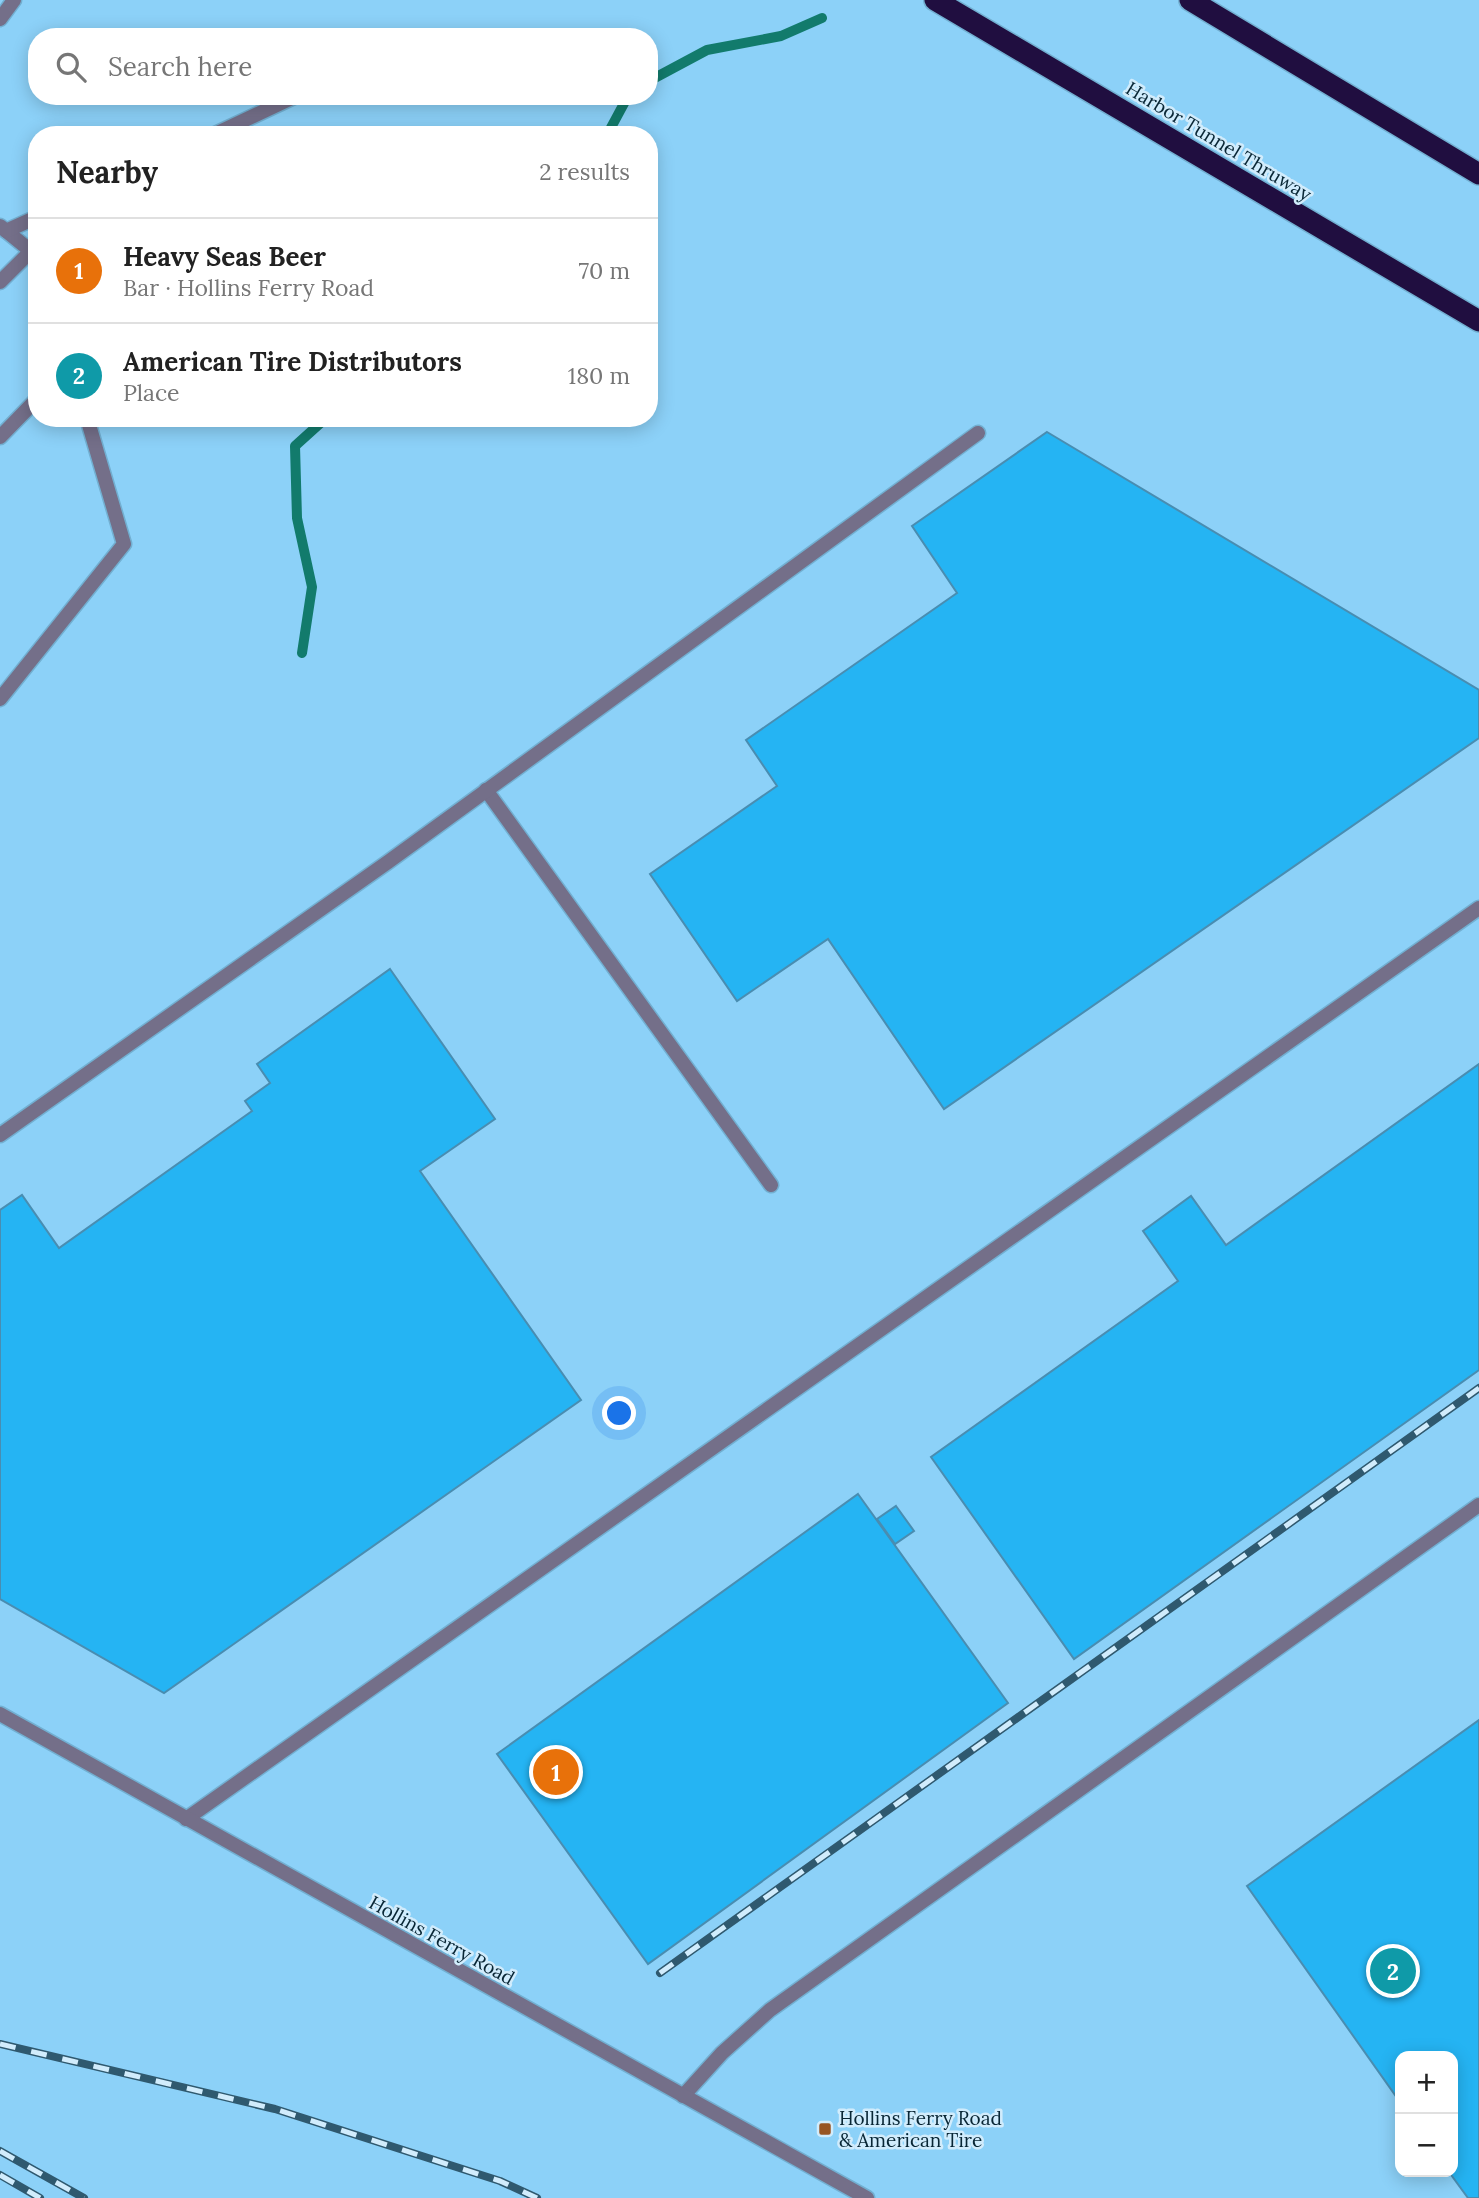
<!DOCTYPE html>
<html lang="en">
<head>
<meta charset="utf-8">
<style>
	:root { --surface:#fff; --page:#f6f6f6; --text:#222; --muted:#767676; --line:#e0e0e0; --accent:#db2777 }
	body { margin:0; font-family:Lora,serif; background:var(--page); color:var(--text) }
	.controls { position:absolute; right:21px; bottom:21px; display:grid; overflow:hidden; border-radius:14px; box-shadow:0 4px 18px #0003 }
	.controls button { width:63px; height:63px; display:grid; place-items:center; padding:0; border:0; border-bottom:2px solid var(--line); background:var(--surface); color:var(--text); font:35px sans-serif }
	.you { position:absolute; left:620px; top:1414px; width:24px; height:24px; margin:-18px; border:5px solid #fff; border-radius:50%; background:#1a73e8; box-shadow:0 0 0 10px #1a73e833 }
	.badge { display:grid; place-items:center; width:46px; height:46px; border-radius:50%; background:var(--accent); color:#fff; font-size:23px; font-weight:700 }
	.pin { position:absolute; translate:-50% -50%; border:4px solid #fff; box-shadow:0 2px 7px #0006 }
	.list { margin:0; padding:0; list-style:none }
	h2 { display:flex; justify-content:space-between; align-items:center; height:91px; margin:0; padding:0 28px; font-size:30px }
	h2 small { font-size:23px; font-weight:400; color:var(--muted) }
	.list li { display:grid; grid-template-columns:46px 1fr auto; gap:21px; align-items:center; box-sizing:border-box; height:105px; padding:0 28px; border-top:2px solid var(--line) }
	.list b { display:block; font-size:26px; white-space:nowrap }
	.list p { margin:0; font-size:23px; white-space:nowrap; color:var(--muted) }
	.list em { font-size:23px; font-style:normal; color:var(--muted) }
	.icon { flex:none; width:38px; height:38px; fill:none; stroke:currentColor; stroke-width:2; stroke-linecap:round; stroke-linejoin:round }
	.map { position:relative; flex:none; width:1479px; height:2198px; overflow:hidden }
	.search { position:absolute; background:var(--surface); box-shadow:0 4px 18px #0003; left:28px; top:28px; width:630px; height:77px; display:flex; align-items:center; gap:18px; box-sizing:border-box; padding:0 24px; border-radius:28px; color:var(--muted); font-size:26px }
	.panel { position:absolute; background:var(--surface); box-shadow:0 4px 18px #0003; left:28px; top:126px; width:630px; height:301px; border-radius:28px }
	.map>svg:first-child { display:block }
</style>
</head>
<body>
<div class="map">
<svg width="1479" height="2198" viewBox="0 0 1479 2198">
	<rect width="100%" height="100%" fill="#8cd1f8"/>
	<g fill="none" stroke-linecap="round" stroke-linejoin="round">
		<g stroke="#127b6c" stroke-width="10">
			<path d="M649,81l58,-31 74,-14 41,-18"/>
			<path d="M607,135l21,-39"/>
			<path d="M302,653l10,-66 -15,-69 -2,-72 31,-28"/>
		</g>
	</g>
	<g fill="#25b4f3" stroke="#498db1" stroke-width="2">
		<path d="M1047,432l432,258v48l-535,371 -116,-170 -91,62 -87,-127 127,-88 -31,-46 211,-147 -45,-67z"/>
		<path d="M390,969l105,150 -75,52 161,229 -417,293 -164,-94v-389l22,-15 37,53 193,-137 -7,-10 25,-18 -13,-19z"/>
		<path d="M1479,1064v306l-405,289 -143,-202 247,-176 -35,-50 48,-35 35,49z"/>
		<path d="M858,1494l150,209 -360,261 -151,-210z"/>
		<path d="M896,1506l18,25 -19,13 -18,-25z"/>
		<path d="M1479,1720v478h-11l-19,-26h4v-116h-53v46l-153,-216z"/>
	</g>
	<g fill="none" stroke-linecap="round" stroke-linejoin="round">
		<g stroke="#72afd1" stroke-width="17">
			<g id="service">
				<path d="M213,135l83,-39"/>
				<path d="M0,226l37,30"/>
				<path d="M6,231l31,-14"/>
				<path d="M0,282l31,-31"/>
				<path d="M0,437l37,-38"/>
				<path d="M0,699l124,-155 -37,-126"/>
				<path d="M486,790l285,395"/>
				<path d="M0,1135l388,-273 590,-429"/>
				<path d="M186,1819l1293,-911"/>
				<path d="M683,2096l39,-43 48,-43 709,-505"/>
			</g>
		</g>
		<g stroke="#72afd1" stroke-width="17">
			<path id="minor" d="M0,19l14,-19"/>
		</g>
		<g stroke="#72afd1" stroke-width="17">
			<path id="tertiary" d="M0,1714l867,484"/>
		</g>
		<g stroke="#72afd1" stroke-width="24">
			<g id="motorway">
				<path d="M935,0l544,321"/>
				<path d="M1190,0l289,174"/>
			</g>
		</g>
		<use href="#service" stroke="#746f89" stroke-width="14"/>
		<use href="#minor" stroke="#746f89" stroke-width="14"/>
		<use href="#tertiary" stroke="#746f89" stroke-width="14"/>
		<use href="#motorway" stroke="#200e40" stroke-width="21"/>
		<g stroke="#2f596f" stroke-width="8">
			<g id="rail">
				<path d="M660,1973l819,-585"/>
				<path d="M0,2044l275,65 225,72 37,17"/>
				<path d="M0,2151l84,47"/>
				<path d="M0,2175l40,23"/>
			</g>
		</g>
		<use href="#rail" stroke="#d1ecfc" stroke-width="5" stroke-dasharray="16" stroke-linecap="butt"/>
	</g>
	<rect fill="#975523" stroke="#d1ecfc" stroke-width="2.5" x="818" y="2122" width="14" height="14" rx="3.5"/>
	<g text-anchor="middle" stroke-width="5" stroke-linejoin="round" paint-order="stroke">
		<g font-size="19" fill="#082635" stroke="#d1ecfc">
			<text transform="translate(1219 141) rotate(31)" y="7">Harbor Tunnel Thruway</text>
			<text transform="translate(442 1940) rotate(29)" y="7">Hollins Ferry Road</text>
		</g>
		<g font-size="19" fill="#082635" stroke="#d1ecfc" text-anchor="start">
			<text x="839" y="2125">Hollins Ferry Road<tspan x="839" dy="22">&amp; American Tire</tspan></text>
		</g>
	</g>
</svg>
<div class="controls">
<button>+</button>
<button>−</button>
</div>
<div class="you"></div>
<div class="pin badge" style="left:556px;top:1772px;background:#e8710a">1</div>
<div class="pin badge" style="left:1393px;top:1971px;background:#0f9aa8">2</div>
<div class="search"><svg class="icon" aria-label="search" viewBox="0 0 24 24"><circle cx="10" cy="10" r="6"/><path d="M15 15l6 6"/></svg>Search here</div>
<section class="panel">
<h2>Nearby<small>2 results</small></h2>
<ul class="list">
<li><span class="badge" style="background:#e8710a">1</span><div><b>Heavy Seas Beer</b><p>Bar · Hollins Ferry Road</p></div><em>70 m</em></li>
<li><span class="badge" style="background:#0f9aa8">2</span><div><b>American Tire Distributors</b><p>Place</p></div><em>180 m</em></li>
</ul>
</section>
</div>
</body>
</html>
